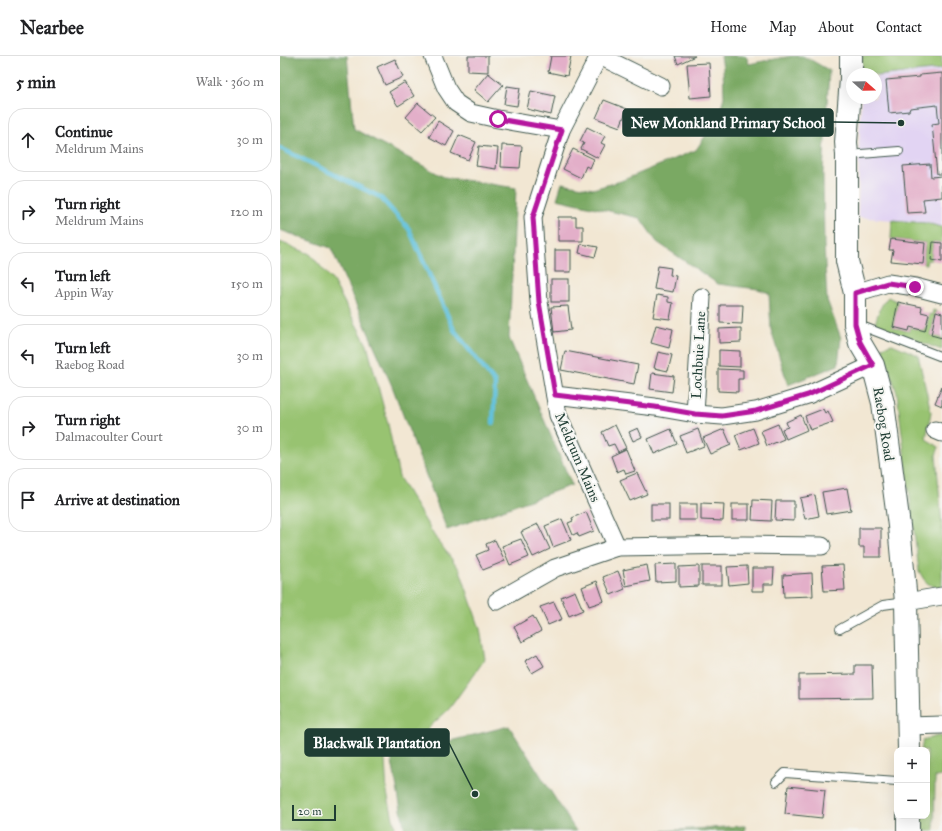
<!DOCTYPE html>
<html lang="en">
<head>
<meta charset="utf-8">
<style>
	:root { --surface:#fff; --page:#f2f2f2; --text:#202124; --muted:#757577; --line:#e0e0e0 }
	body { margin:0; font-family:"IM FELL Great Primer",serif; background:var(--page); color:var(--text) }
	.controls { position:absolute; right:12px; bottom:12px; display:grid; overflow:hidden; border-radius:8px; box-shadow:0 4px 16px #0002 }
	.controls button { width:36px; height:36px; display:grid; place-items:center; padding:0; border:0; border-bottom:1px solid var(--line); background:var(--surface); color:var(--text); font:20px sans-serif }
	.compass { position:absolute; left:566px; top:12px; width:36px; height:36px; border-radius:50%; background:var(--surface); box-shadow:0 4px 16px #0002; rotate:110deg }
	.scale { position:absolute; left:12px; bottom:10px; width:44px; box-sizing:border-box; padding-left:4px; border:2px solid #1f3d34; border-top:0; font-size:11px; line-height:14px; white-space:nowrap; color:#1f3d34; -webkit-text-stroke:3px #f6f6f2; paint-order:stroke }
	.stop { position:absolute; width:12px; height:12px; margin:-9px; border:3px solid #b5179e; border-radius:50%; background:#fff }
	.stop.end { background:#b5179e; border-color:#fff; box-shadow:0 1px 4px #0008 }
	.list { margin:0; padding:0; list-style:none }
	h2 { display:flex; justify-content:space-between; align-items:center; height:52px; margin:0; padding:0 16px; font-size:17px }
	h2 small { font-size:13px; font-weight:400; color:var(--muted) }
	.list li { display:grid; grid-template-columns:26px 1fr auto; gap:12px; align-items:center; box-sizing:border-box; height:64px; margin:0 8px 8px; padding:0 8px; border:1px solid var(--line); border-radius:16px }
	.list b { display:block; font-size:15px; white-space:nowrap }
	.list p { margin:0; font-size:13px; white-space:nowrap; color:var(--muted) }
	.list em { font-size:13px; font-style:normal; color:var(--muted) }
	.icon { flex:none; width:22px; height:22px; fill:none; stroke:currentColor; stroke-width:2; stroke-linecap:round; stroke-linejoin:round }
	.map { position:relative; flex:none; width:662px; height:775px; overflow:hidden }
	header { display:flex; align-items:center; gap:24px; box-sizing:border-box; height:56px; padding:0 20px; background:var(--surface); border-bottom:1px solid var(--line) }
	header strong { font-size:19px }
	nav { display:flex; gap:22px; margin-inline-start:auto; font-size:14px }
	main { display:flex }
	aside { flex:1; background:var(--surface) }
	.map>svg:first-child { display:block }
</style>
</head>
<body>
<header>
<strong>Nearbee</strong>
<nav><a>Home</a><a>Map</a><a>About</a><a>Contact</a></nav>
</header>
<main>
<aside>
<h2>5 min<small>Walk · 360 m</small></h2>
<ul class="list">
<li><svg class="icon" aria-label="ahead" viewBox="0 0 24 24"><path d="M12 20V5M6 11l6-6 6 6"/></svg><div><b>Continue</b><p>Meldrum Mains</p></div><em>30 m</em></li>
<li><svg class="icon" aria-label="right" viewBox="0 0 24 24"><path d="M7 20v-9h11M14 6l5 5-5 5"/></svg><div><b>Turn right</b><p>Meldrum Mains</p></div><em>120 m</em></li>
<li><svg class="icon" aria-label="left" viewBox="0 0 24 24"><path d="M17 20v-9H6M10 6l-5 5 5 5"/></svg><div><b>Turn left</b><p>Appin Way</p></div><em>150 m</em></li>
<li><svg class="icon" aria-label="left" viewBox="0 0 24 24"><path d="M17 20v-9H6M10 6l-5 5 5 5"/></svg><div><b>Turn left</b><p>Raebog Road</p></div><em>30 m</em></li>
<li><svg class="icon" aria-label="right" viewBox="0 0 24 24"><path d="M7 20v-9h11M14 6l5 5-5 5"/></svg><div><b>Turn right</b><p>Dalmacoulter Court</p></div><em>30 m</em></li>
<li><svg class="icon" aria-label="arrive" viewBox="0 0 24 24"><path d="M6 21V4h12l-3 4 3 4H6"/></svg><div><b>Arrive at destination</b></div></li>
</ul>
</aside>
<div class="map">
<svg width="662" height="775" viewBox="0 0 662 775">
	<rect width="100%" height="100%" fill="#f6f6f2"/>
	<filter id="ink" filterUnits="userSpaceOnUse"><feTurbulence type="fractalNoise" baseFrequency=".025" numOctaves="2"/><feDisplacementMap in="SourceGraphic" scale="8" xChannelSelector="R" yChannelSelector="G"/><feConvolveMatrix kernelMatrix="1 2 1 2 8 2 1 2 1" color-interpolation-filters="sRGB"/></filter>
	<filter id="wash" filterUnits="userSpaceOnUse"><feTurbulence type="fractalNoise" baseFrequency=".012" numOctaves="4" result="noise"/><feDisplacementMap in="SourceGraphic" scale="16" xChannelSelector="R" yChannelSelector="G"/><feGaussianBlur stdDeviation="0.9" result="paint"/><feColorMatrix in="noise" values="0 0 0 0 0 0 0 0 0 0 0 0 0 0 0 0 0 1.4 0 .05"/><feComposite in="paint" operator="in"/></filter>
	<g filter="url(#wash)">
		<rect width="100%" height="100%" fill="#f2e7d3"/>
		<path fill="#e2d4f3" d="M662,13v158l-16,-4 -68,-6 1,-69 2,-50h15v-22z"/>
		<g fill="#98c371" stroke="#5c8052">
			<path d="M582,0h80v13l-66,7v-2h-14z"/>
			<path d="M612,164l34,3 16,4v16l-9,-1 -2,18h-4l-1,5 -3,-1 2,-21 -34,-4z"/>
			<path d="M0,186l30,12 23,27 34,64 21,79 11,53 36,60 25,33 20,59 5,30 -36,50 -25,23 -40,13 3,48 8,34 -4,4h-111z"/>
			<path d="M608,241l10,5 -5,25 16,4 1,-4 15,4 4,-17 3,1 1,-5 3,1 -5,24 11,3v12l-67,-25c2,-10 6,-21 13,-28z"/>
			<path d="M612,288l26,11 13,57 -5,27 13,8 -3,8 6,72v60c-14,0 -17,-5 -23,-16l-22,-178 -15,-46z"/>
			<path d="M658,680l4,1v39l-7,1 -1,54h-15v-15h8v-66h-6l2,-10z"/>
		</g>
		<g fill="#7aa963" stroke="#4c734c">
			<path d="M0,0h67l7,73 90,48 72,11 -7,150 63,147 -125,45 -55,-144 -61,-138 -51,-18z"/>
			<path d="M441,0h25l3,8c15,-3 37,-8 52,-8 7,1 21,11 28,14l-6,103 1,72 3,55 14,38 -3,27 -50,20 -17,-55 -2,-37 -11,-4 -40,-5 -61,-42 -17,-24 -83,-19 5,-16 31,6 28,-8 75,-31 22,-33 6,-20 -1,-29z"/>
			<path d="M229,670l67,105h-171l-14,-75z"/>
			<path d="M465,770v5h-86l85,-5z"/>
		</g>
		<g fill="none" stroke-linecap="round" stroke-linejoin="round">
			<path stroke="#5dc0db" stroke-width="4.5" d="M0,92l100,49 29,32 45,101 41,53 -2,40"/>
		</g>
		<g id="blocks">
			<g fill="#e3afc9">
				<path d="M188,0h20v16l-20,-1z"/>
				<path d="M271,0h20l-4,20 -19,-4z"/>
				<path d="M395,0h20l-17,8z"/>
				<path d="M115,3l8,18 -18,8 -8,-18z"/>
				<path d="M429,7l2,33 -21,2 -3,-34z"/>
				<path d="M208,17l15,12 -15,17 -14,-12z"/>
				<path d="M662,17v101h-5l-5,-50 7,-1 -2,-18 -27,3 -1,3 -20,2 -3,-33 34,-3v-2z"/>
				<path d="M125,26l9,14 -16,10 -9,-14z"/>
				<path d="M227,30l13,2 -3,18 -13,-2z"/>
				<path d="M251,35l24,5 -4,19 -24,-6z"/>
				<path d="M324,44l23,9 -7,18 -24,-9z"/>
				<path d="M138,47l17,14 -13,14 -16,-14z"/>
				<path d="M158,65l16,10 -8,15 -17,-9z"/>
				<path d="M307,71l18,9 -4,7 4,2 -7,13 -17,-9 3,-6 -4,-2z"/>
				<path d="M179,79l17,7 -8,18 -17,-7z"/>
				<path d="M222,89l20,1 -2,22 -19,-1z"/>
				<path d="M199,90l19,2 -2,21 -20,-3z"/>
				<path d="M293,93l21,10 -4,9 -4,-2 -5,12 -18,-9z"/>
				<path d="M650,108l1,13 11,-1v21l-19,2 2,13 -18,1 -4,-47z"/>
				<path d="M278,161h18v9h7v15h-25z"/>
				<path d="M611,183l34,4 -2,21 -32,-3 2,-11h-4z"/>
				<path d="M653,186l9,1v19l-11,-2z"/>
				<path d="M301,188l17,3 -3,10 -16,-4z"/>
				<rect x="275" y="194" width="16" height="22"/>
				<path d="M378,210l13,2 -1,7 6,1 -3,16 -19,-3z"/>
				<rect x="271" y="223" width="18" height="23"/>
				<path d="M377,239l11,2v5l5,1 -3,16 -17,-2z"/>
				<path d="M618,246l24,5 -1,5 8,2 -4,17 -15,-4 -1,4 -16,-4z"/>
				<path d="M440,249h23l-1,19 -22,-1z"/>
				<path d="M288,250l3,24 -17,2 -3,-25z"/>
				<path d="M656,255l6,2v25l-11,-3z"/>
				<path d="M376,269l17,4 -4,19 -18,-5z"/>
				<path d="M461,272v14l-22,1v-14z"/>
				<path d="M439,294l21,1v16l-21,-1z"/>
				<path d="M285,295l73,14 -4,19 -73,-14z"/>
				<path d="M378,296l14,3 -4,16 -14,-3z"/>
				<path d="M438,313l25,1v9h-5v13l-20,-1z"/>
				<path d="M372,317l22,3 -2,16 -22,-3z"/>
				<path d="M662,330v20l-7,-3z"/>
				<path d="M543,353l2,4 3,-2 5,11 -23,8 -5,-14z"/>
				<path d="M521,359l6,15 -21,9 -4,-10 6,-2 -2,-5z"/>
				<path d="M498,368l6,15 -17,7 -6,-15z"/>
				<path d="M335,369l11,23 -8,4 -4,-8 -6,2 -6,-14z"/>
				<path d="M358,372l4,9 -9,4 -4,-9z"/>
				<path d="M473,372l6,15 -18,7 -6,-15z"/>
				<path d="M391,373l6,15 -23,10 -6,-15z"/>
				<path d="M418,373l6,17 -18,7 -6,-17z"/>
				<path d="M444,373l7,16 -21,9 -7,-16z"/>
				<path d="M346,393l9,22 -9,3 -2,-5 -7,3 -6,-16z"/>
				<path d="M357,417l10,21 -17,7 -10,-21z"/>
				<path d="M567,432l4,22 -25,4 -4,-22z"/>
				<path d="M535,439l4,21 -14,3 -5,-21z"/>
				<path d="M473,444l19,1 -1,20 -19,-1z"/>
				<path d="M496,445h18v20l-19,-1z"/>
				<path d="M421,447l23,1 -1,17 -22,-1z"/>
				<rect x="371" y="448" width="18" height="16"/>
				<rect x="399" y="448" width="18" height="16"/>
				<rect x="452" y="448" width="17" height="16"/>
				<path d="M306,456l8,19 -15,6 -2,-4 -4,2 -5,-12 5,-2 -1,-3z"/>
				<path d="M282,463l9,21 -18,7 -8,-21z"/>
				<path d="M258,468l12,25 -17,8 -12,-25z"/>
				<path d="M579,472h22v29h-17v-10h-5z"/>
				<path d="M241,483l8,18 -19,8 -8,-19z"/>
				<path d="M215,484l10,21 -22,9 -7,-15 12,-5 -2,-6z"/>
				<path d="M396,508v17l-20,1 -1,-17z"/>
				<path d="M367,509l3,16 -24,5 -3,-16z"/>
				<path d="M563,509l2,25 -21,1 -2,-25z"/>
				<path d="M419,510v20l-20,1v-20z"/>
				<rect x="422" y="510" width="20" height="19"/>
				<path d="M467,510l1,17 -19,2 -2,-18z"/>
				<path d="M472,512h22l-1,16h-9v7h-12z"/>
				<path d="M338,515l7,18 -14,6 -8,-18z"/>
				<path d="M532,517l1,23 -29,1 -1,-22z"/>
				<path d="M317,525l7,20 -15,5 -7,-19z"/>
				<path d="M295,535l8,19 -14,6 -8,-19z"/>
				<path d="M274,546l8,17 -14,6 -8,-18z"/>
				<path d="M253,560l8,15 -19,11 -8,-15z"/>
				<path d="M257,598l7,12 -12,7 -7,-12z"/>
				<path d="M575,609h17l1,33 -74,1v-24l56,-1z"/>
				<path d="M508,730l37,4 -3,28 -37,-4z"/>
			</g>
		</g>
	</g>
	<g filter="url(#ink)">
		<use href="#blocks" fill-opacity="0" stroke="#3f564c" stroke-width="1"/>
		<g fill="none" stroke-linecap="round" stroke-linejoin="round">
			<g stroke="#3f564c" stroke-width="10">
				<g id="lane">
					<path d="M568,99l51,-4"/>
					<path d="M579,269l83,32"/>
					<path d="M560,573l43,-24 22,-3"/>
					<path d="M496,726l9,-9 112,8"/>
				</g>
			</g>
			<g stroke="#3f564c" stroke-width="19">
				<g id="street">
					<path d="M153,0l13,32 10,15 15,10 27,6 63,11"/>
					<path d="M319,0l-38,74 -28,87 6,85 19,113 59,132"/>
					<path d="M320,0l61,30"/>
					<path d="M575,237l33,-10 27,4 27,7"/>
					<path d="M275,339l100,12 40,7 27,2 34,-5 52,-16 65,-30"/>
					<path d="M415,358l7,-117"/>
					<path d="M655,374l7,3"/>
					<path d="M217,545l58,-33 62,-21 126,-2 79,1"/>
					<path d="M626,546l36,-6"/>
					<path d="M628,670l34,-1"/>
				</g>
			</g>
			<g stroke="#3f564c" stroke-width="24">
				<g id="secondary">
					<path d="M571,0v23l-5,63 1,13v106l8,32v31l5,19 13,22 10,38 16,123 7,76 3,148"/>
					<path d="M628,775v-15"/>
				</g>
			</g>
			<use href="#lane" stroke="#fff" stroke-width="8"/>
			<use href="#street" stroke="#fff" stroke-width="17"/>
			<use href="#secondary" stroke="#fff" stroke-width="22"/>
		</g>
	</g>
	<g fill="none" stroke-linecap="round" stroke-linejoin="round" filter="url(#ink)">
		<path stroke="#b5179e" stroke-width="5" d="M218,63l64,11 -29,87 6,85 16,93 100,12 40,7 27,2 34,-5 52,-16 65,-30 -13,-23 -5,-18v-31l33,-10 27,4"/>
	</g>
	<g text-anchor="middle" stroke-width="4" stroke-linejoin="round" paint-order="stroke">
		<g font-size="14" fill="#1f3d34" stroke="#f6f6f2">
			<text transform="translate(418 299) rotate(-87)" y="5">Lochbuie Lane</text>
			<text transform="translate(604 368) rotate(81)" y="5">Raebog Road</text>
			<text transform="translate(298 401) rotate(67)" y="5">Meldrum Mains</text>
		</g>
	</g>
	<path fill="none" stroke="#1f3d34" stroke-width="1.5" d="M621 67L553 66M195 738L169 687"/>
	<g fill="#1f3d34" stroke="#f6f6f2" stroke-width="1.5">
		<circle cx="621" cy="67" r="4"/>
		<circle cx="195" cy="738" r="4"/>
	</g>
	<g fill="#1f3d34" stroke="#1f3d34" stroke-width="1.5">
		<rect x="343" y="53" width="210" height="27" rx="4"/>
		<rect x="25" y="673" width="144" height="27" rx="4"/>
	</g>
	<g font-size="15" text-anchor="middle" font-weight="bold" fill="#fff">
		<text x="448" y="72">New Monkland Primary School</text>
		<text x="97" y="692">Blackwalk Plantation</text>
	</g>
</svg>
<div class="controls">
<button>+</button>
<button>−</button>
</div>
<svg class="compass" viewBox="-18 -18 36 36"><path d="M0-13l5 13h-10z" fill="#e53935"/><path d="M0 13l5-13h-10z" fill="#757577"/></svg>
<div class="scale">20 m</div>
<div class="stop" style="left:218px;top:63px"></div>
<div class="stop end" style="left:635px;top:231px"></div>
</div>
</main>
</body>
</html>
